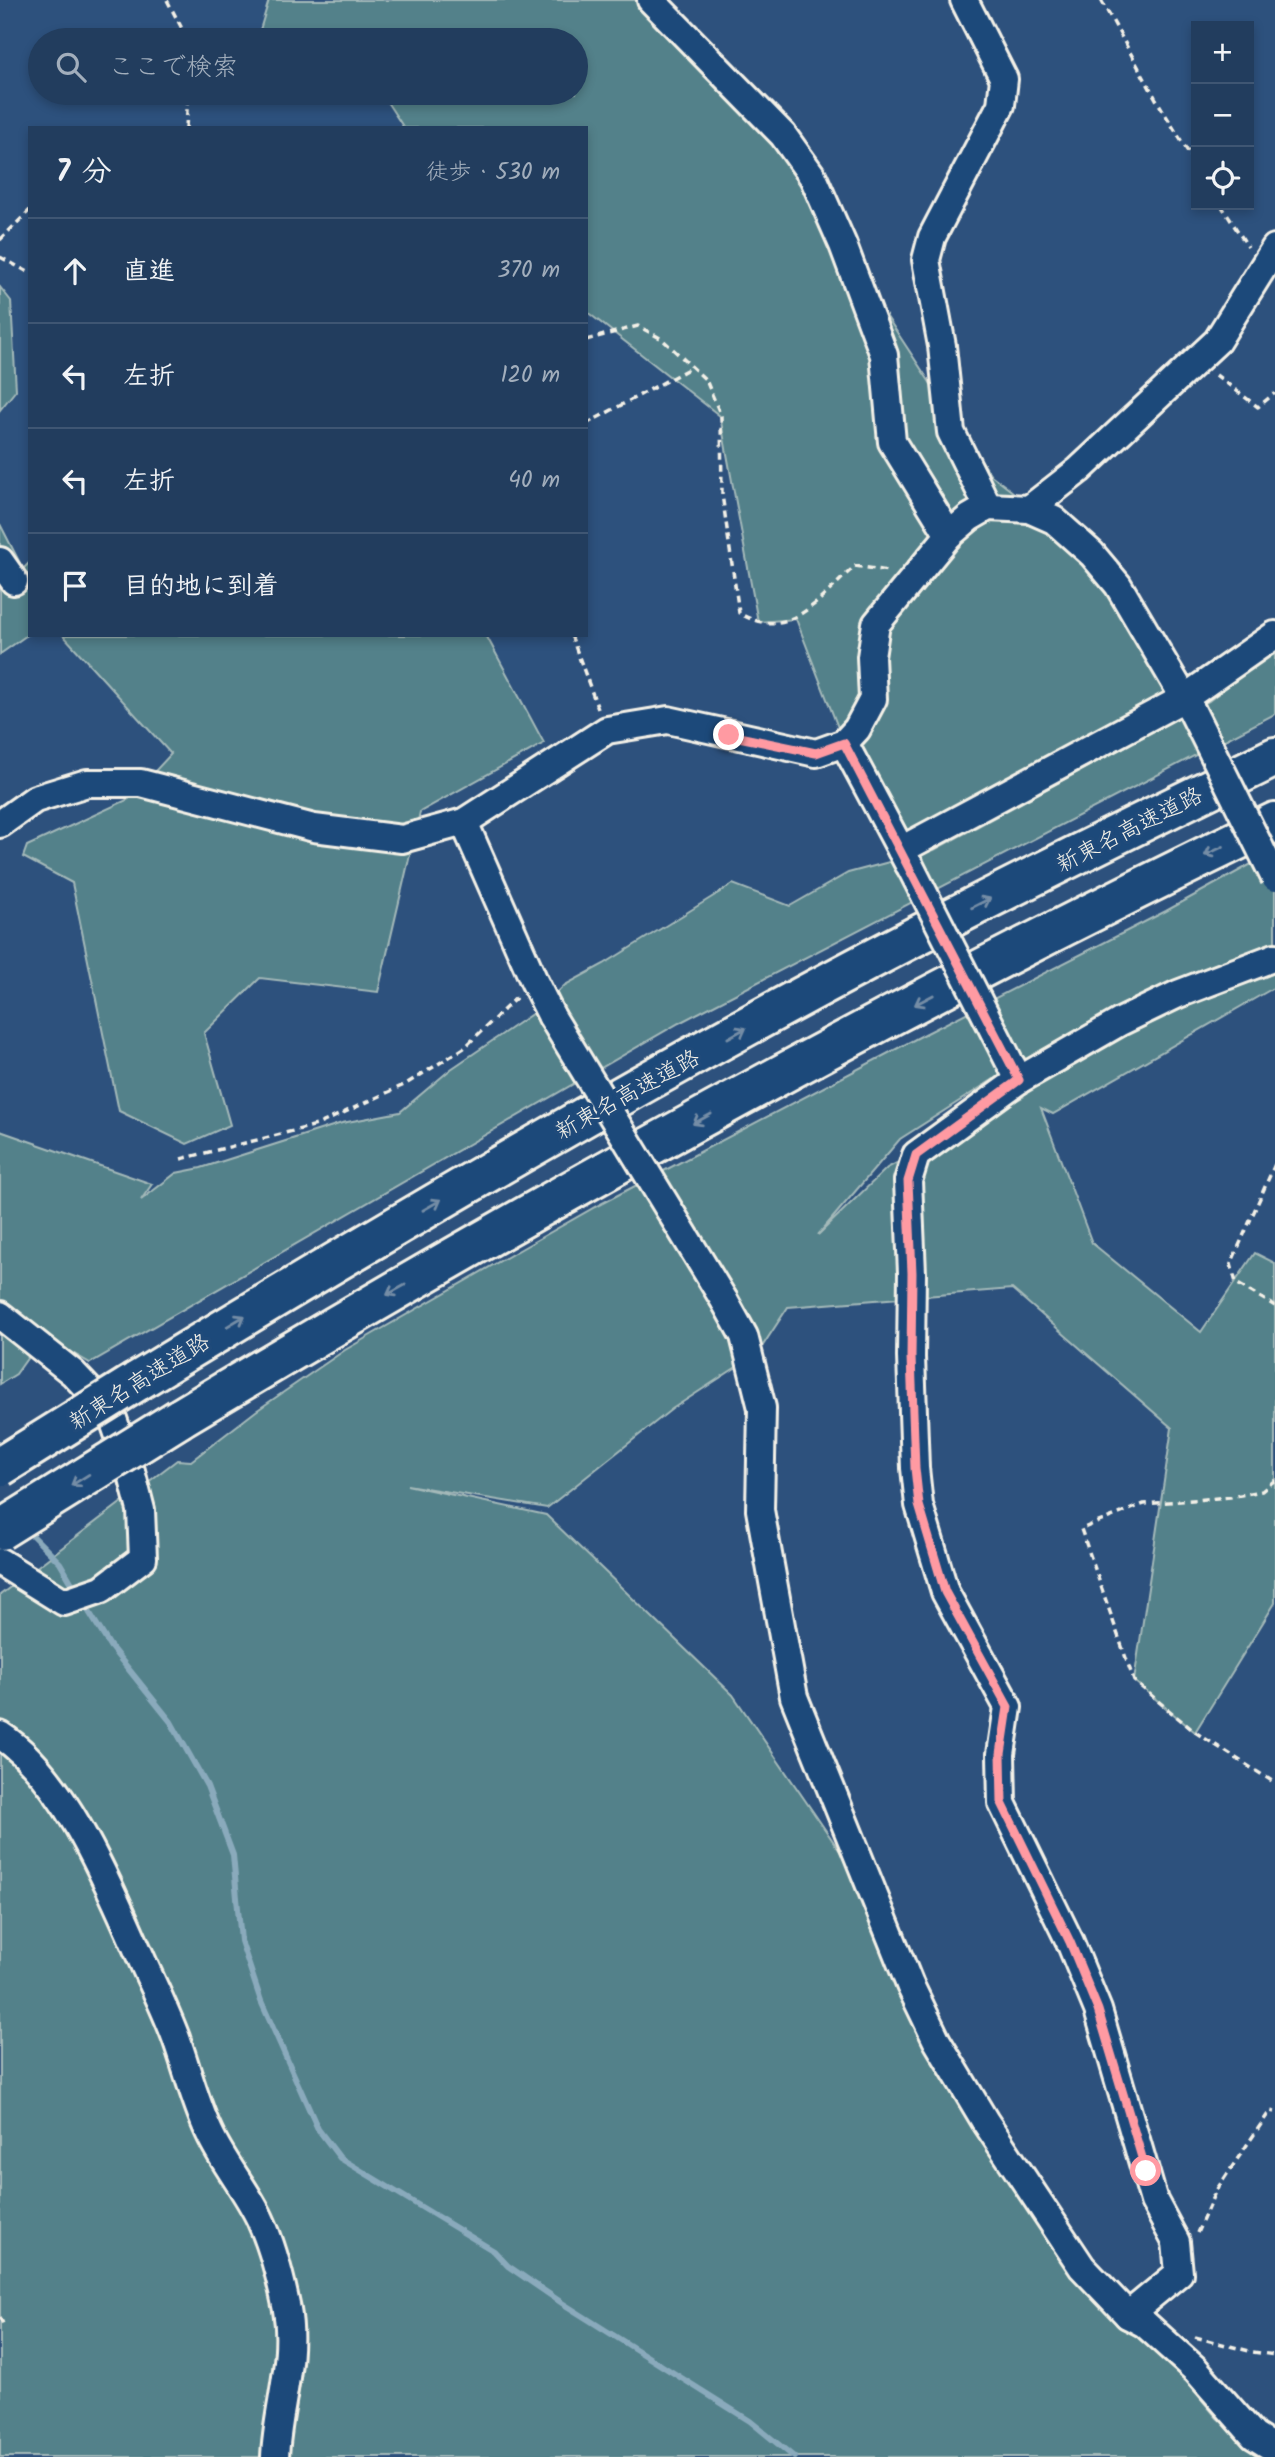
<!DOCTYPE html>
<html lang="ja">
<head>
<meta charset="utf-8">
<style>
	:root { --surface:#223d5e; --page:#2e4867; --text:#f1f3f6; --muted:#a2aebc; --line:#3f5673 }
	body { margin:0; font-family:Kalam,"Klee One",sans-serif; background:var(--page); color:var(--text) }
	.controls { position:absolute; right:21px; top:21px; display:grid; overflow:hidden; border-radius:0px; box-shadow:0 4px 10px #0003 }
	.controls button { width:63px; height:63px; display:grid; place-items:center; padding:0; border:0; border-bottom:2px solid var(--line); background:var(--surface); color:var(--text); font:35px sans-serif }
	.stop { position:absolute; width:21px; height:21px; margin:-16px; border:5px solid #ff9aa2; border-radius:50%; background:#fff }
	.stop.end { background:#ff9aa2; border-color:#fff; box-shadow:0 2px 7px #0008 }
	.list { margin:0; padding:0; list-style:none }
	h2 { display:flex; justify-content:space-between; align-items:center; height:91px; margin:0; padding:0 28px; font-size:30px }
	h2 small { font-size:23px; font-weight:400; color:var(--muted) }
	.list li { display:grid; grid-template-columns:46px 1fr auto; gap:21px; align-items:center; box-sizing:border-box; height:105px; padding:0 28px; border-top:2px solid var(--line) }
	.list b { display:block; font-size:26px; white-space:nowrap }
	.list em { font-size:23px; font-style:normal; color:var(--muted) }
	.icon { flex:none; width:38px; height:38px; fill:none; stroke:currentColor; stroke-width:2; stroke-linecap:round; stroke-linejoin:round }
	.map { position:relative; flex:none; width:1275px; height:2457px; overflow:hidden }
	.search { position:absolute; background:var(--surface); box-shadow:0 4px 10px #0003; left:28px; top:28px; width:560px; height:77px; display:flex; align-items:center; gap:18px; box-sizing:border-box; padding:0 24px; border-radius:38px; color:var(--muted); font-size:26px }
	.panel { position:absolute; background:var(--surface); box-shadow:0 4px 10px #0003; left:28px; top:126px; width:560px; height:511px; border-radius:0px }
	.map>svg:first-child { display:block }
</style>
</head>
<body>
<div class="map">
<svg width="1275" height="2457" viewBox="0 0 1275 2457">
	<rect width="100%" height="100%" fill="#2d517d"/>
	<filter id="ink" filterUnits="userSpaceOnUse"><feTurbulence type="fractalNoise" baseFrequency=".0143" numOctaves="2"/><feDisplacementMap in="SourceGraphic" scale="14" xChannelSelector="R" yChannelSelector="G"/><feConvolveMatrix kernelMatrix="1 2 1 2 8 2 1 2 1" color-interpolation-filters="sRGB"/></filter>
	<g filter="url(#ink)">
		<g fill="#53818a" stroke="#a4b9b9" stroke-width="2" fill-rule="evenodd">
			<path d="M269,0h380l124,144 218,331 68,53 120,164 -278,158 -57,-107 -48,-124 -38,3 -38,-206 -134,-105v-183h-182l-17,-26 -26,-9h215v-53h-319z"/>
			<path d="M0,287l11,14 5,89 -16,20z"/>
			<path d="M0,524l23,45 7,-7v71l-30,21z"/>
			<path d="M63,635h423l58,108 -124,69 -42,180 -118,-14 -56,55 26,92 -43,19 -68,-33 -47,-228 -49,-26 4,-11 102,-47 42,-45z"/>
			<path d="M1275,649v65l-596,309 -589,340 -47,-27 -27,38 -16,10v-253l152,53 -11,16 35,-27 25,-5 141,-45 58,-11 51,-43 91,-62 23,-22 39,-21 129,-80 57,22 58,-33 86,-23 275,-149z"/>
			<path d="M1275,851v136l-222,127 -12,-6 51,135 109,89 54,-79 20,10v340l-80,129 -61,-51 38,-253 -160,-139 -224,18 -30,46 -86,56 -125,99 -140,-23 139,30 187,180 139,203 127,260 218,260 48,39h-1265v-862l177,-135 14,1 65,-50 89,-61 176,-101 74,-42 328,-172 243,-124zM994,1079l29,18 -136,71 -69,67 82,-96z"/>
		</g>
		<g fill="none" stroke-linecap="round" stroke-linejoin="round">
			<g stroke="#8aaabc" stroke-width="6">
				<path d="M25,1528l35,35 17,29"/>
				<path d="M83,1602l27,44 61,76 36,64 26,69 8,86 20,60 57,128 22,29 154,93 14,15 54,37 188,118 44,36"/>
			</g>
			<g stroke="#f4f1e8" stroke-width="32">
				<g id="minor">
					<path d="M651,0l132,135 30,42 30,68 41,110 8,87 57,93"/>
					<path d="M964,0l40,79 -3,26 -69,132 -6,23 16,86 9,86 37,75"/>
					<path d="M1029,509l50,-39 138,-129 58,-93"/>
					<path d="M0,561l14,20"/>
					<path d="M844,743l65,122"/>
					<path d="M464,822l70,159 18,36"/>
					<path d="M0,824l35,-25 52,-16h54l173,45 88,11 62,-17 143,-92 61,-10 148,33 28,-10 13,-14 16,-30 -2,-42 5,-33 73,-89 20,-17 19,-11 41,2 25,11 38,34 26,31 74,126"/>
					<path d="M901,850l285,-153 89,-62"/>
					<path d="M1012,1066l7,14 101,-58 58,-28 97,-37"/>
					<path d="M1019,1080l-103,75 -8,26 4,92 -1,84 4,111 4,37 26,87 63,115 -7,47 1,49 68,139 28,68 56,191 22,41 3,31 -51,42"/>
					<path d="M724,1300l20,36 18,72 -2,102 34,187 116,288 27,56 48,80 97,146 46,48 17,9 51,46 58,66 21,13"/>
					<path d="M0,1315l73,58 38,40 20,58 10,39 2,48 -41,31 -38,13 -64,-40"/>
					<path d="M0,1735c64,41 108,148 138,216 12,28 27,57 38,87 11,31 19,64 33,94 14,31 37,57 51,87 13,28 21,61 27,91 9,48 -10,99 -12,147"/>
				</g>
			</g>
			<g stroke="#f4f1e8" stroke-width="44">
				<g id="highway">
					<path d="M136,1382c257,-156 516,-309 782,-447 118,-61 238,-120 357,-178"/>
					<path d="M180,1418c356,-214 721,-416 1095,-596"/>
				</g>
			</g>
			<g stroke="#f4f1e8" stroke-width="3.5" stroke-dasharray="7 5" stroke-linecap="butt">
				<path d="M167,0l21,40"/>
				<path d="M1101,0l55,99 40,66"/>
				<path d="M186,128l2,-35"/>
				<path d="M1221,205l27,42"/>
				<path d="M0,240l30,-30"/>
				<path d="M0,257l30,16"/>
				<path d="M586,340l52,-14 24,13 44,41 15,36 1,78 17,119c50,30 82,-16 116,-47l33,5"/>
				<path d="M1216,375l42,32 17,-14"/>
				<path d="M586,424l106,-57"/>
				<path d="M571,635l27,74"/>
				<path d="M181,1159l136,-34 89,-41 58,-36 53,-51"/>
				<path d="M1275,1164l-44,100 5,19 39,23"/>
				<path d="M1275,1480l-13,11 -32,6 -86,7 -63,25 53,152 61,51 80,51"/>
				<path d="M1197,2233l18,-41 55,-81 5,1"/>
				<path d="M0,2317l3,7 -3,1"/>
				<path d="M1195,2337l58,15 22,3"/>
			</g>
			<use href="#minor" stroke="#1f4a7a" stroke-width="26"/>
			<use href="#highway" stroke="#1f4a7a" stroke-width="38"/>
			<g stroke="#f4f1e8" stroke-width="32" stroke-linecap="butt">
				<g id="minor-bridge">
					<path d="M1192,711l83,167"/>
					<path d="M910,866l99,195"/>
					<path d="M552,1017l172,283"/>
				</g>
			</g>
			<g stroke="#f4f1e8" stroke-width="44" stroke-linecap="butt">
				<g id="highway-bridge">
					<path d="M0,1467l136,-85"/>
					<path d="M0,1530l180,-112"/>
				</g>
			</g>
			<use href="#minor-bridge" stroke="#1f4a7a" stroke-width="26"/>
			<use href="#highway-bridge" stroke="#1f4a7a" stroke-width="38"/>
		</g>
		<defs><path id="oneway-shaft" d="M-6 0H5M1.5-3L5.5 0L1.5 3" fill="none" stroke-width="1.6" stroke-linecap="round" stroke-linejoin="round" transform="scale(1.75)"/></defs>
		<g stroke="#748da6">
			<use href="#oneway-shaft" transform="translate(1214 851) rotate(154)"/>
			<use href="#oneway-shaft" transform="translate(981 903) rotate(-27)"/>
			<use href="#oneway-shaft" transform="translate(924 1000) rotate(152)"/>
			<use href="#oneway-shaft" transform="translate(737 1033) rotate(-29)"/>
			<use href="#oneway-shaft" transform="translate(702 1119) rotate(151)"/>
			<use href="#oneway-shaft" transform="translate(432 1205) rotate(-30)"/>
			<use href="#oneway-shaft" transform="translate(396 1290) rotate(151)"/>
			<use href="#oneway-shaft" transform="translate(236 1321) rotate(-31)"/>
			<use href="#oneway-shaft" transform="translate(80 1480) rotate(148)"/>
		</g>
	</g>
	<g fill="none" stroke-linecap="round" stroke-linejoin="round" filter="url(#ink)">
		<path stroke="#ff9aa2" stroke-width="9" d="M729,735l87,18 28,-10 175,337 -103,75 -8,26 4,92 -1,84 4,111 4,37 26,87 63,115 -7,47 1,49 68,139 28,68 48,161"/>
	</g>
	<g text-anchor="middle" stroke-width="7" stroke-linejoin="round" paint-order="stroke">
		<g font-size="23" fill="#f4f1e8" stroke="#1f4a7a">
			<text transform="translate(1129 829) rotate(-27)" y="8">新東名高速道路</text>
			<text transform="translate(627 1094) rotate(-29)" y="8">新東名高速道路</text>
			<text transform="translate(139 1381) rotate(-32)" y="8">新東名高速道路</text>
		</g>
	</g>
</svg>
<div class="controls">
<button>+</button>
<button>−</button>
<button><svg class="icon" aria-label="locate" viewBox="0 0 24 24"><circle cx="12" cy="12" r="6"/><path d="M12 2v4M12 18v4M2 12h4M18 12h4"/></svg></button>
</div>
<div class="stop" style="left:1146px;top:2171px"></div>
<div class="stop end" style="left:729px;top:735px"></div>
<div class="search"><svg class="icon" aria-label="search" viewBox="0 0 24 24"><circle cx="10" cy="10" r="6"/><path d="M15 15l6 6"/></svg>ここで検索</div>
<section class="panel">
<h2>7 分<small>徒歩 · 530 m</small></h2>
<ul class="list">
<li><svg class="icon" aria-label="ahead" viewBox="0 0 24 24"><path d="M12 20V5M6 11l6-6 6 6"/></svg><div><b>直進</b></div><em>370 m</em></li>
<li><svg class="icon" aria-label="left" viewBox="0 0 24 24"><path d="M17 20v-9H6M10 6l-5 5 5 5"/></svg><div><b>左折</b></div><em>120 m</em></li>
<li><svg class="icon" aria-label="left" viewBox="0 0 24 24"><path d="M17 20v-9H6M10 6l-5 5 5 5"/></svg><div><b>左折</b></div><em>40 m</em></li>
<li><svg class="icon" aria-label="arrive" viewBox="0 0 24 24"><path d="M6 21V4h12l-3 4 3 4H6"/></svg><div><b>目的地に到着</b></div></li>
</ul>
</section>
</div>
</body>
</html>
